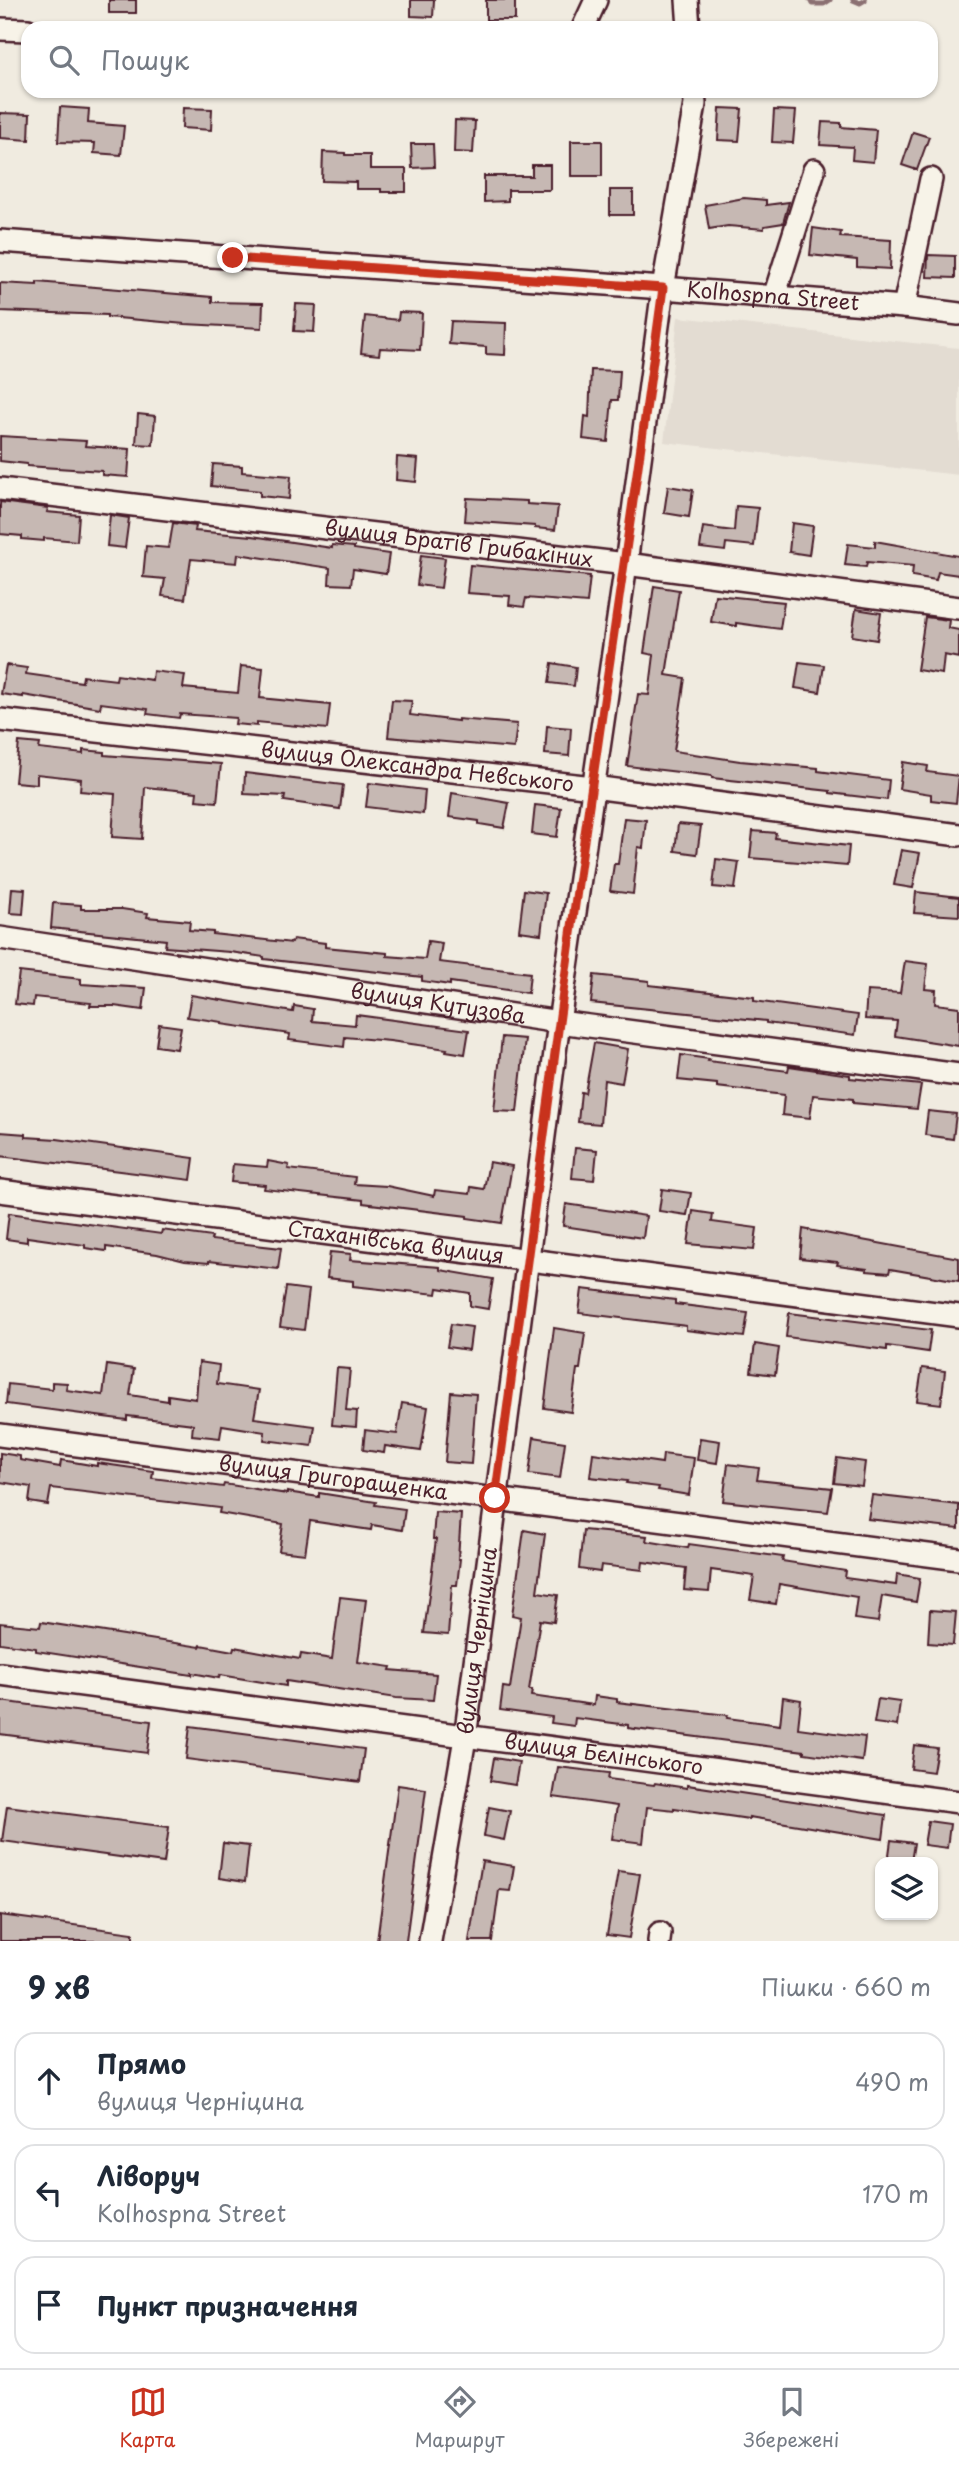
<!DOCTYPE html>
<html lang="uk">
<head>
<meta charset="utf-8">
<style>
	:root { --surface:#fff; --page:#f6f6f7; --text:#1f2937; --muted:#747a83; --line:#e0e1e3; --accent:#c8321e }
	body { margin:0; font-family:"Playpen Sans",sans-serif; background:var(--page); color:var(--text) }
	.controls { position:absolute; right:21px; bottom:21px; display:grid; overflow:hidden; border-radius:14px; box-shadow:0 2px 5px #0004 }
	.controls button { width:63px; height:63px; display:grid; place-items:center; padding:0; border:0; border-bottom:2px solid var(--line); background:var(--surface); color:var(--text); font:35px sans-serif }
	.stop { position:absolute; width:21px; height:21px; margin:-16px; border:5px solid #c8321e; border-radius:50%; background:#fff }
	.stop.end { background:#c8321e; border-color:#fff; box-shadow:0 2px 7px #0008 }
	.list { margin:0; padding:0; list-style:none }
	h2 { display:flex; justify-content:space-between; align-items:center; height:91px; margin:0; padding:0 28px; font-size:30px }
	h2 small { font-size:23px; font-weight:400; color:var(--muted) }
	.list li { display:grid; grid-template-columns:46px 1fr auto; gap:21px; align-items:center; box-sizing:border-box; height:98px; margin:0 14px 14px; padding:0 14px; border:2px solid var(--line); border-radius:21px }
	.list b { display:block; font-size:26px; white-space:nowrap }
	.list p { margin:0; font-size:23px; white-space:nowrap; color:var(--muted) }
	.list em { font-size:23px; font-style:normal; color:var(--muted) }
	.icon { flex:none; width:38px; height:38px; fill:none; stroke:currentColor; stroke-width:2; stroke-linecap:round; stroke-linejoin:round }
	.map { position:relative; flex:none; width:959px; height:1941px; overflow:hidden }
	.search { position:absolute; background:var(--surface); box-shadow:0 2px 5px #0004; left:21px; right:21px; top:21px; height:77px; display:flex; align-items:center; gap:18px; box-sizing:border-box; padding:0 24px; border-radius:21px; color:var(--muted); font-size:26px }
	.sheet { height:427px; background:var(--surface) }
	nav { display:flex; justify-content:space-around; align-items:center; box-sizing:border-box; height:98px; border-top:2px solid var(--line); background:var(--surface); font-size:19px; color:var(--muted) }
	nav a { display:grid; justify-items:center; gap:4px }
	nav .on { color:var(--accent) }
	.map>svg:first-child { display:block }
</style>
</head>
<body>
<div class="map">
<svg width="959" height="1941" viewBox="0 0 959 1941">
	<rect width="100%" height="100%" fill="#f0ebe0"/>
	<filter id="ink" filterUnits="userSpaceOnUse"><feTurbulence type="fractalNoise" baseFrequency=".0143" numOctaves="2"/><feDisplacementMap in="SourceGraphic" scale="14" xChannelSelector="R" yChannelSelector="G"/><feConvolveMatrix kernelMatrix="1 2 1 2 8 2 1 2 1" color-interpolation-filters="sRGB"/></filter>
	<g filter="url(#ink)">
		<path fill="#e3dcd2" d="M678,317l281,31v127l-295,-33z"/>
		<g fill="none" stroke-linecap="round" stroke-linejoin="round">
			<g stroke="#8b6f72" stroke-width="5">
				<path d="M810,0l2,4h12l6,-4"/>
				<path d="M853,0l7,3 5,-3"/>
			</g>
		</g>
		<g fill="#c6b8b3" stroke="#4a1f2b" stroke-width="2">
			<rect x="109" y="0" width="27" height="13"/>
			<path d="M411,0h23l-1,17 -22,-1z"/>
			<rect x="486" y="0" width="29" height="20"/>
			<path d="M60,107l29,2 -1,14 36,3 -3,29 -27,-2 1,-10 -37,-1z"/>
			<path d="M183,108l29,1 -1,21 -29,-2z"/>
			<path d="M720,108l22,1 -3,32 -21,-1z"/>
			<path d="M774,110l22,1 -3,32 -21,-1z"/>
			<path d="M0,113l30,1 -1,26 -29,-2z"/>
			<path d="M455,120l20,1 -2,32 -19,-1z"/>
			<path d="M822,122l19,1v4l35,3 -3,32 -21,-2 1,-13 -33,-2z"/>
			<path d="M913,132l16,5 -12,33 -15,-5z"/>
			<rect x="571" y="141" width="31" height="35"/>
			<path d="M411,144h22l1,23 -22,1z"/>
			<path d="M323,152l22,1v2h25v14h36v23h-25v-3h-25v-7l-34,-1z"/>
			<path d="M532,165h18v25h-42v11l-24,1v-26h48z"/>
			<rect x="610" y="190" width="23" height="25"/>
			<path d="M744,198l22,2v5l23,-3 -6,21 -19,3v3l-36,-3 -19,3 -4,-24z"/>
			<path d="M813,228l28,4 -1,5 51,3 -1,29 -33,-2v-7l-47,-5z"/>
			<path d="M928,255l27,1v22l-28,-1z"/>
			<path d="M37,282l175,15v5l51,1 -1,25 -77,-4 -78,-7v-2l-107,-4v-28l37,2z"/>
			<path d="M296,304l20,1 -2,27 -20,-1z"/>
			<path d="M399,312l23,1 -2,37 -40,-2 -1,7 -18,-2 4,-37 33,4z"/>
			<path d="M451,321l55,2 -1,32 -19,-1v-7l-37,-3z"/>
			<path d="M591,370l29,1 -2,29h-6l-4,42 -25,-3 2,-23 4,1z"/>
			<path d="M138,414l17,2 -2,29 -17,-1z"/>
			<path d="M0,436l86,5 -1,5 45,3 -2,28 -26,-2v-4l-75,-5v-2l-27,-3z"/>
			<path d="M397,457l21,2 -2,23 -20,-2z"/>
			<path d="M213,464l29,2v6l49,4 -2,23 -29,-3v-5l-49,-5z"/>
			<path d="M668,486l25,4 -4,27 -25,-4z"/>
			<path d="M467,498l60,3v3l31,2 -3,24 -20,-2v-2l-70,-5z"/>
			<path d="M0,502l48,6 -1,4 32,3 -2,26 -33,-3v3l-22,-2v-3l-22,-2z"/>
			<path d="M736,506l22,2 -4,38 -28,-3 -1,8 -25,-3 3,-21 31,4z"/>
			<path d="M110,515l19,3 -4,30 -18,-2z"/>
			<path d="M173,523l23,3 -1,5 57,5 80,12v-3l22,2v2l35,5 -3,20 -33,-5 -2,16 -22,-1 1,-16 -92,-14 -1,9 -46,-4 -6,40 -23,-3 3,-17 -22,-2 3,-31 23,2z"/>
			<path d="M792,523l21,3 -4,29 -20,-3z"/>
			<path d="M875,541l84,15v19l-21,-3 -2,8 -24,-4 1,-10 -46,-4 -1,5 -21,-2 3,-21 27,3z"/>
			<path d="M421,555l24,3 -4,30 -24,-3z"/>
			<path d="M470,565l120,11 -3,27 -61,-5 -2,9 -15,-2 1,-9 -43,-3z"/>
			<path d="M654,586l25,4 -13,85 19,3 -11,73 66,10 78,7v3l71,9 -2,20 -57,-7v-2l-118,-13v-2l-85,-10 11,-72 11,1 5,-40 -10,-2z"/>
			<path d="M715,595l69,7 -4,27 -44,-6v3l-25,-4z"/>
			<path d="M856,609l25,4 -4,27 -25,-4z"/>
			<path d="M925,617l24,3 -1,8 11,2v28l-15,-3 -2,19 -25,-4z"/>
			<path d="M799,662l25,3 -4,27 -25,-4z"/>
			<path d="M552,663l24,4 -2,19 -25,-3z"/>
			<path d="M6,665l21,3 -1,6 56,8 1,-6 33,4 1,-5 35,5 1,-9 32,4 -2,13 55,5 3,-27 22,2 -3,30 70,7 -3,24 -70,-7v4l-22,-2 1,-6 -56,-4 -1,4 -32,-4 1,-5 -47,-6 -1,5 -77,-13v2l-22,-3z"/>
			<path d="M392,700l20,1 -2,14 48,6v-2l59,5 -3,24 -126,-11z"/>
			<path d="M547,726l24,2 -2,28 -24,-2z"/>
			<path d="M19,742l21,2 -1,5 44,5v-4l21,2v3l117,9 -4,38 -21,-2 1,-8 -52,-5 -3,52 -30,-2 3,-43 -35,-3 1,-12 -44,-5v10l-22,-2z"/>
			<path d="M903,762l25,4 -1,6 32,4 -3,27 -25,-3v-6l-32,-5z"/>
			<path d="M245,773l98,12 -3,24 -56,-8 1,-5 -41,-2z"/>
			<path d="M369,783l56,7 -2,24 -57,-7z"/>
			<path d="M452,793l57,10 -5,25 -25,-4v-3l-30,-4z"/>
			<path d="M535,805l26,3 -4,29 -25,-3z"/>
			<path d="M624,818l22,2 -3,28 -5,-1 -5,47 -23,-3 4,-27h4z"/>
			<path d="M678,824l23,2 -4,28 -22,-3z"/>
			<path d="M753,831l23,2 -1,5 74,8 -2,20 -97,-8z"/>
			<path d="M901,850l19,3 -7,35 -19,-3z"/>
			<path d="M716,859l23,3 -4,27 -22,-2z"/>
			<path d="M12,888l13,1 -2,25 -13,-1z"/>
			<path d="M524,890l22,3 -5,41 -22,-3z"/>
			<path d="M916,892l43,5v19l-45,-3z"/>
			<path d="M53,903l28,2v4h41l26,4 -1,4 43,4 -1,9 24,2v2l79,9 1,-4 32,4v4l62,6v3l38,3 3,-18 14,2 -3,19 91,11 -2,20 -78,-11v3l-28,-4v-4l-158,-18v-2l-34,-5 -65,-5 1,-7 -115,-12z"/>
			<path d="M905,961l23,3 -3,25 11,1 -1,14 24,3v39l-64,-10 2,-15 -32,-2 2,-28 33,2z"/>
			<path d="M19,972l62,7v5l65,4 -3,22 -29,-4h-24l1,-3 -57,-6 -1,9 -18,-2z"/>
			<path d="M594,975l55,6v4l105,12v4l104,14 -3,20 -89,-12v-2l-175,-18z"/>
			<path d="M191,995l102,17 1,-6 19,3 -1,12 43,4 1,-10 113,15 -4,24 -19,-3 1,-2 -57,-8 -45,-4 -1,10 -55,-7 1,-6 -69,-10 1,-2 -35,-5z"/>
			<path d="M159,1024l22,3 -4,22 -21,-3z"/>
			<path d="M502,1037l23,2 -8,73 -23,-1z"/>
			<path d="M594,1043l34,6 -6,34 -18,-3 -4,44 -22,-2 3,-30 4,1z"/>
			<path d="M681,1055l28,4 -1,2 80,10 1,-5 61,9v3l71,7 -4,24 -64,-6v-4l-40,-4 -3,23 -28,-3 2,-20 -67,-8v-3l-39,-4z"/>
			<path d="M928,1111l28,3 -3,25 -28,-4z"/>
			<path d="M0,1132l26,2v3l31,2 137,19 -3,22 -191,-24z"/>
			<path d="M575,1148l22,2 -3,30 -22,-2z"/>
			<path d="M268,1161l21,4 -1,4 67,8 -1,7 33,2 47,10 1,-6 35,4 1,-7 13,2 5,-27 23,4 -10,57 -35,-5v-2l-104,-13v-3l-99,-11 1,-4 -34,-3 2,-18 34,3z"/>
			<path d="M662,1189l29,4 -4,22 -28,-4z"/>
			<path d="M566,1204l80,12 -3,22 -80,-12z"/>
			<path d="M693,1211l20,3 -1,8 45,6 -3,22 -66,-6z"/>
			<path d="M9,1213l152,21 1,-4 50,7 -1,3 70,8 -3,21 -69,-8v2l-24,-2 -28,-7 -51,-7v4l-21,-3v-3l-58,-8v5l-21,-3z"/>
			<path d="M803,1229l156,29v23l-69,-12 -1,4 -22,-2v-2l-30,-4 1,-3 -38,-4z"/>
			<path d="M330,1252l21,2 -1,6 90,7v3l53,9 -5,30 -18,-3v-13l-32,-5 -1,6 -30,-3v1l-54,-6v-5l-26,-3z"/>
			<path d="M286,1287l23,3 -5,40 -24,-3z"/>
			<path d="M582,1289l93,11v4l73,9 -4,24 -58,-7v-4l-107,-13z"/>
			<path d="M789,1313l142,17 -3,22 -41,-6v4l-101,-13z"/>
			<path d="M451,1324l21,3 -3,23 -22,-3z"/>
			<path d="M554,1328l31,5 -5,36h-3l-6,43 -27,-4z"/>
			<path d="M755,1344l24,4 -4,27 -24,-3z"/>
			<path d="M199,1362l20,3 -2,19 42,6 -5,28 61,8 -3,20 -48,-6 1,-8 -43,-7 -2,13 -28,-3 1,-11 -66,-8v4l-121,-16 2,-20 44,5v-7l15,1 -1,7 37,5 4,-30 27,4 -4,26 38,6v-6l28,4z"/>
			<path d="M337,1368l13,1 -4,41 11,1 -1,16 -24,-2z"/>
			<path d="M922,1368l23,3 -4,33 -24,-3z"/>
			<path d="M451,1392l25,2 -5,70 -26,-2z"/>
			<path d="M402,1403l26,4 -7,44 -36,-5 -1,7 -21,-3 2,-20 32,4z"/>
			<path d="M534,1437l31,5 -5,36 -31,-4z"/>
			<path d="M700,1438l20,3 -3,22 -20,-3z"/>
			<path d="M0,1453l20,3v4l40,7 1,-7 36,6v-3l56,8 -1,7 71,9 1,-3 63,10v-2l32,5v-4l57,9 -1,3 30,4 -3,21 -30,-5 -1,5 -61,-9 -5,33 -26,-3 4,-27 -64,-11 1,-5 -169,-20 -3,17 -19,-3 2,-15 -31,-5z"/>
			<path d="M593,1453l69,10 1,-9 31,4 -5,37 -31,-5 1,-3 -33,-4 1,-2 -37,-4z"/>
			<path d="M837,1458l28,4 -3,24 -28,-3z"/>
			<path d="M728,1464l31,4 -2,12 75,8 -4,24 -105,-11z"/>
			<path d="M872,1495l87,10v24l-91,-10z"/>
			<path d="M435,1512l26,2 -3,45h2l-3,26h-5l-4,50 -24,-2 12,-94h-3z"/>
			<path d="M524,1530l21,4 -8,58 21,3 -4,27 -14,-2 -11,70h3l-1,6 63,9 1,-9 22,3v3l111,13 -1,3 53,7 3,-28 18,3 -3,28 67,9 -3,24 -58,-8v-2l-176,-23v-3l-53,-7 -1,8 -23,-3 1,-6 -52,-7 3,-23 7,1 11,-71 -9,-2z"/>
			<path d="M583,1530l64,6 -1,5 42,7 1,-4 94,13 -1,4 64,10 -1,7 51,7 1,-11 23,4 -4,24 -34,-6 -4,26 -24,-3 3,-22 -78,-13 -3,20 -26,-4 4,-24 -43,-6 -2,22 -25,-2 2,-22 -43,-6 -1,8 -41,-5 -1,7 -21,-3z"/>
			<path d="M340,1597l26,3 -8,62 33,5 -1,3 46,4 -3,26 -37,-2 -110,-17v5l-66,-11 -1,3 -27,-5v2l-156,-24v-3l-36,-5v-20l40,4 1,-5 159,25 1,-2 32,6 1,-4 66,12 1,-5 31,5z"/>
			<path d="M930,1610l26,2 -3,33 -25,-2z"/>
			<path d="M878,1699l22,3 -3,24 -23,-3z"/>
			<path d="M0,1701l151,20 -4,32 -147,-19z"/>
			<path d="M190,1726l174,23 -4,33 -174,-23z"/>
			<path d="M914,1745l23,3 -4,24 -22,-3z"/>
			<path d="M494,1758l25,4 -4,23 -25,-4z"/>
			<path d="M558,1767l51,6 -1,6 46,6 1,-2 32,5v-3l199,30 -3,24 -134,-22v2l-75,-11v2l-27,-3 -4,36 -31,-4 5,-33 -64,-9z"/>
			<path d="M398,1785l28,4 -20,152h-29z"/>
			<path d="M7,1806l162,21 -5,36 -162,-22z"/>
			<path d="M489,1807l21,4 -6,29 -20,-4z"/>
			<path d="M928,1821l22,3 -3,24 -23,-3z"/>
			<path d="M891,1840l23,3 -3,19h-23z"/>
			<path d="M223,1843l26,3 -4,36 -26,-4z"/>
			<path d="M482,1861l32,5 -4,25 -11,-1 -7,51h-23z"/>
			<path d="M618,1871l22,3 -11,64 -22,-3z"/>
			<path d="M0,1915l133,18v8h-133z"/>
		</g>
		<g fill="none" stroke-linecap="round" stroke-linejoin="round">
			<g stroke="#4a1f2b" stroke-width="26">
				<g id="minor">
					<path d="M687,0l2,28"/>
					<path d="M583,28l13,-28"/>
					<path d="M0,29l28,1"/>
					<path id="s1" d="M0,241l663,47 241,19 55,7"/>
					<path d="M774,297l40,-127"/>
					<path d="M904,307l27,-128"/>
					<path id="s2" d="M0,489l626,75 333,44"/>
					<path id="s3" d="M0,720l593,67 366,48"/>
					<path id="s4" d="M0,938l559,84 400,53"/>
					<path id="s5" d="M0,1191l959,125"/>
					<path id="s6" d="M0,1435l959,124"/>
					<path id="s7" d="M0,1674l959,128"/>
					<path id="s8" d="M430,1941l35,-203 94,-716 67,-458 37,-276 32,-184 -1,-13"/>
					<path d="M659,1941l1,-8"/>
				</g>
			</g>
			<use href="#minor" stroke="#f7f3e8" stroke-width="21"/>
		</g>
	</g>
	<g fill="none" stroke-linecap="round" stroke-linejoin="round" filter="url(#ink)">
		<path stroke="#c8321e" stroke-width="9" d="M233,258l430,30c-33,245 -72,490 -104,735 -21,159 -42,317 -64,475"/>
	</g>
	<g text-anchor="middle" stroke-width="5" stroke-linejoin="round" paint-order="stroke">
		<g font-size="21" fill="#4a1f2b" stroke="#f7f3e8">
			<text dy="7" stroke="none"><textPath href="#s1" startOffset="775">Kolhospna Street</textPath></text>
			<text dy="7" stroke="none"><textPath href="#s2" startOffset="462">вулиця Братів Грибакіних</textPath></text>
			<text dy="7" stroke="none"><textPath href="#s3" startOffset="420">вулиця Олександра Невського</textPath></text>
			<text dy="7" stroke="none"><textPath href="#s4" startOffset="443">вулиця Кутузова</textPath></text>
			<text dy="7" stroke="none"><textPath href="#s5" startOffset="399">Стаханівська вулиця</textPath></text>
			<text dy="7" stroke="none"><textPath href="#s6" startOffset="336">вулиця Григоращенка</textPath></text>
			<text dy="7" stroke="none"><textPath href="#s8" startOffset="304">вулиця Черніцина</textPath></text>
			<text dy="7" stroke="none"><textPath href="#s7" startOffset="609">вулиця Бєлінського</textPath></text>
		</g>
	</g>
</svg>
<div class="controls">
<button><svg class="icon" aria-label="layers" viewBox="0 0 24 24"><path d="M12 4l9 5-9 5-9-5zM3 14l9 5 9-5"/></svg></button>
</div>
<div class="stop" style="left:495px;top:1498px"></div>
<div class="stop end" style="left:233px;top:258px"></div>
<div class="search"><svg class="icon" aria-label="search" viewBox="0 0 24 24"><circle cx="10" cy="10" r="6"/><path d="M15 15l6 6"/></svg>Пошук</div>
</div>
<section class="sheet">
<h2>9 хв<small>Пішки · 660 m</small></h2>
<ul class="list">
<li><svg class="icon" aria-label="ahead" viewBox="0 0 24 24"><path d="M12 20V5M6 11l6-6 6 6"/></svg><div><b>Прямо</b><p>вулиця Черніцина</p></div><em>490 m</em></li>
<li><svg class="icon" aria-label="left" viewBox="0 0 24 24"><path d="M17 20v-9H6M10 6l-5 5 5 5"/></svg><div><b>Ліворуч</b><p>Kolhospna Street</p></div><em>170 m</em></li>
<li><svg class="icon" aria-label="arrive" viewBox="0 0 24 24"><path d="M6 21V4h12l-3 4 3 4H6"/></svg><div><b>Пункт призначення</b></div></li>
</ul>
</section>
<nav>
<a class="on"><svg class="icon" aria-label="map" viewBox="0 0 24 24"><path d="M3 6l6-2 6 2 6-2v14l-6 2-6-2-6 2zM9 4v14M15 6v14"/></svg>Карта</a>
<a><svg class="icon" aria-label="directions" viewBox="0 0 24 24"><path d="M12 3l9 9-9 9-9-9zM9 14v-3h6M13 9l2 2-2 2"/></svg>Маршрут</a>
<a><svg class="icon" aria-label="saved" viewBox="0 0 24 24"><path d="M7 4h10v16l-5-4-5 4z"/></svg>Збережені</a>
</nav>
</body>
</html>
